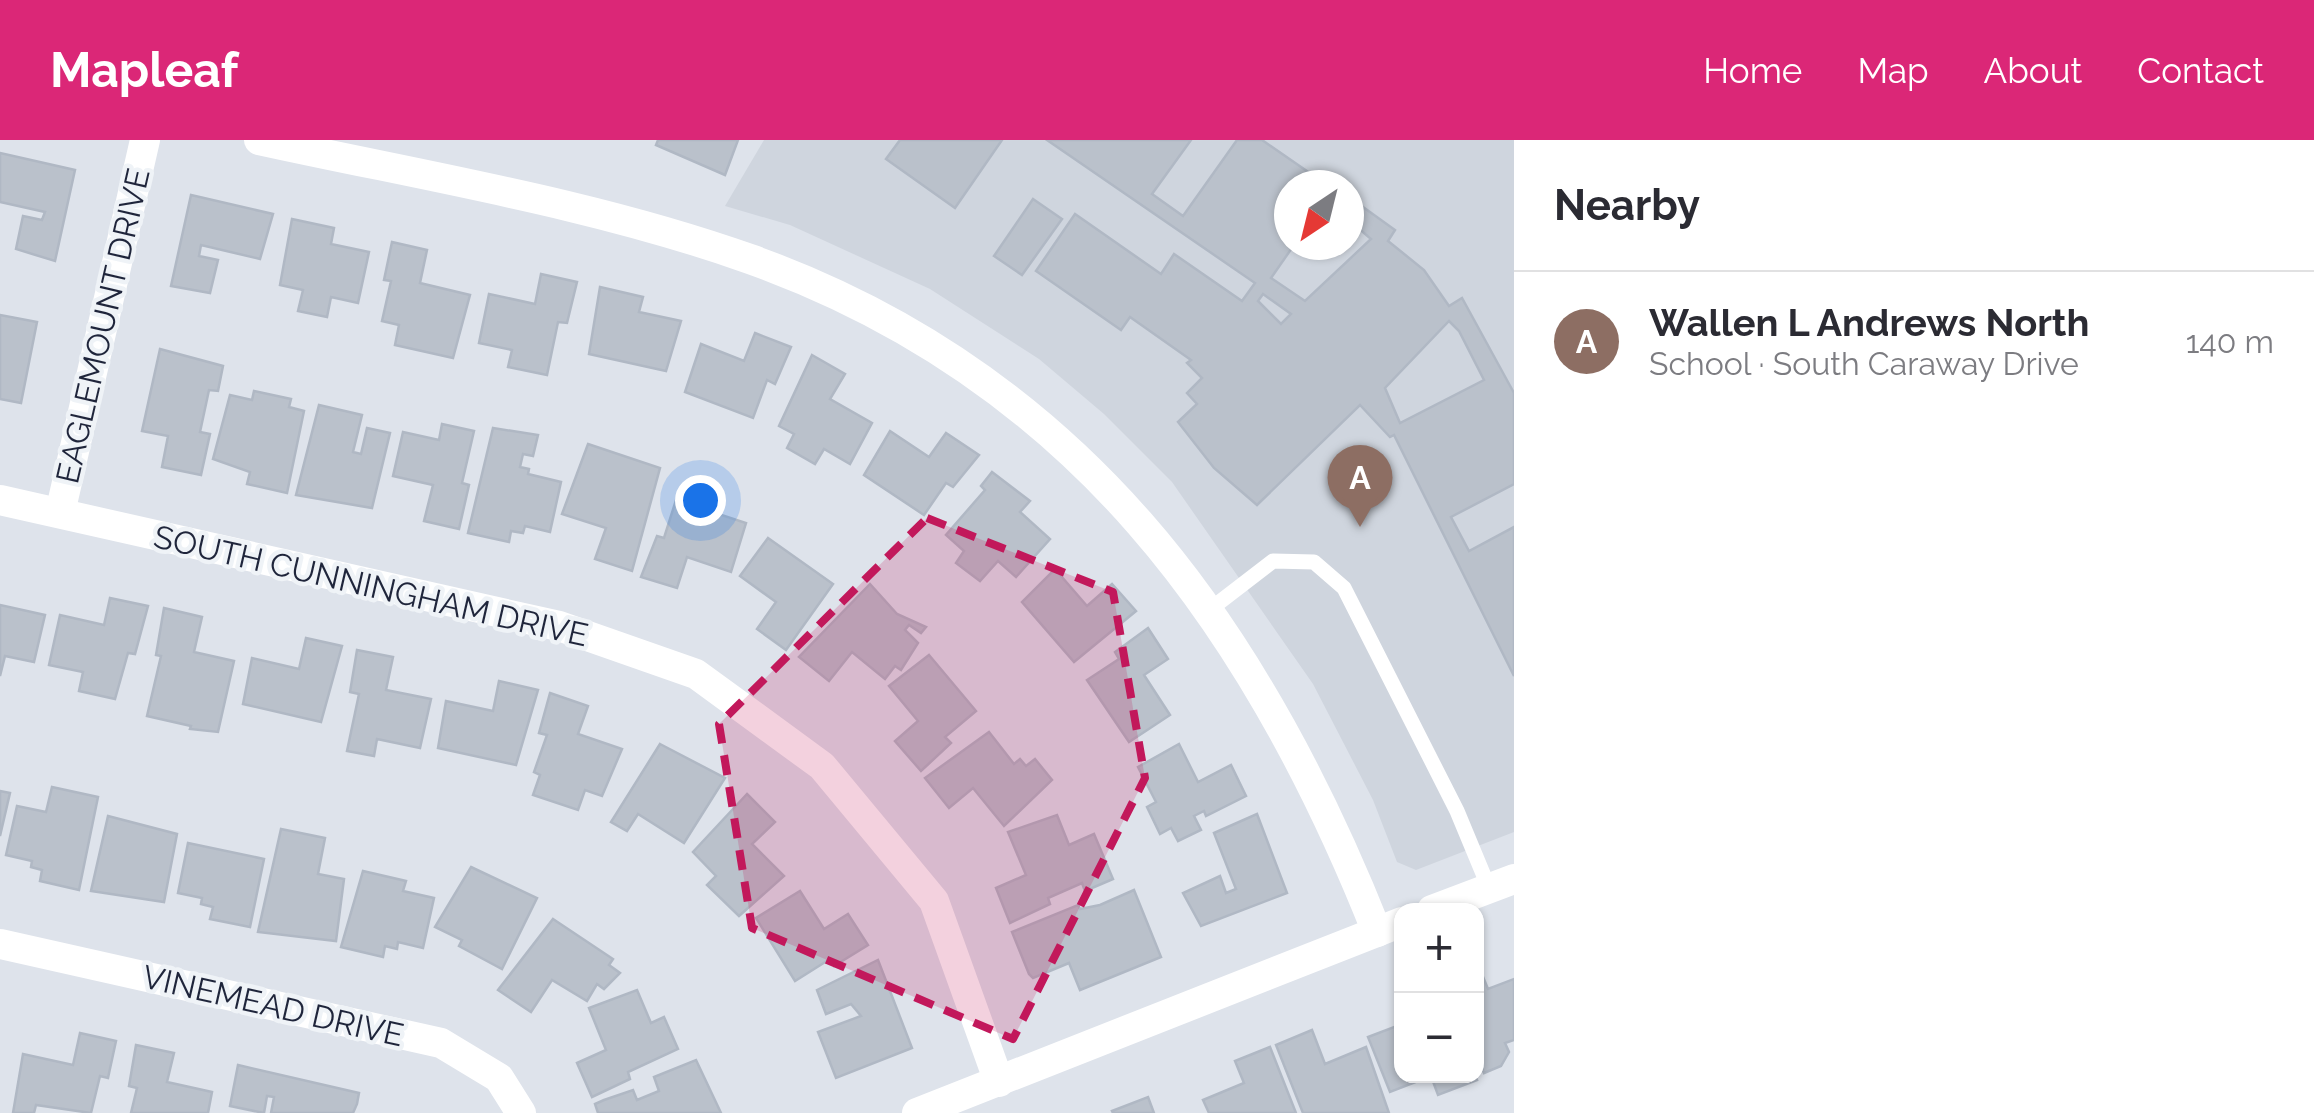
<!DOCTYPE html>
<html lang="en">
<head>
<meta charset="utf-8">
<style>
	:root { --surface:#fff; --page:#f7f7f7; --text:#2b2b33; --muted:#7c7c81; --line:#e1e1e2; --accent:#db2777 }
	body { margin:0; font-family:Raleway,sans-serif; background:var(--page); color:var(--text) }
	.controls { position:absolute; right:30px; bottom:30px; display:grid; overflow:hidden; border-radius:20px; box-shadow:0 2px 8px #0004 }
	.controls button { width:90px; height:90px; display:grid; place-items:center; padding:0; border:0; border-bottom:2px solid var(--line); background:var(--surface); color:var(--text); font:50px sans-serif }
	.compass { position:absolute; left:1274px; top:30px; width:90px; height:90px; border-radius:50%; background:var(--surface); box-shadow:0 2px 8px #0004; rotate:215deg }
	.you { position:absolute; left:700px; top:360px; width:35px; height:35px; margin:-25px; border:8px solid #fff; border-radius:50%; background:#1a73e8; box-shadow:0 0 0 15px #1a73e833 }
	.badge { display:grid; place-items:center; width:65px; height:65px; border-radius:50%; background:var(--accent); color:#fff; font-size:32px; font-weight:700 }
	.pin { position:absolute; translate:-50% -82px; filter:drop-shadow(0 2px 5px #0008) }
	.pin::after { content:''; position:absolute; top:52px; width:35px; height:30px; background:inherit; clip-path:polygon(0 0,100% 0,50% 100%) }
	.list { margin:0; padding:0; list-style:none }
	h2 { display:flex; justify-content:space-between; align-items:center; height:130px; margin:0; padding:0 40px; font-size:42px }
	h2 small { font-size:32px; font-weight:400; color:var(--muted) }
	.list li { display:grid; grid-template-columns:65px 1fr auto; gap:30px; align-items:center; box-sizing:border-box; height:140px; padding:0 40px; border-top:2px solid var(--line) }
	.list b { display:block; font-size:38px; white-space:nowrap }
	.list p { margin:0; font-size:32px; white-space:nowrap; color:var(--muted) }
	.list em { font-size:32px; font-style:normal; color:var(--muted) }
	.map { position:relative; flex:none; width:1514px; height:973px; overflow:hidden }
	header { display:flex; align-items:center; gap:60px; box-sizing:border-box; height:140px; padding:0 50px; background:var(--accent); color:#fff }
	header strong { font-size:48px }
	nav { display:flex; gap:55px; margin-inline-start:auto; font-size:35px }
	main { display:flex }
	aside { flex:1; background:var(--surface) }
	.map>svg:first-child { display:block }
</style>
</head>
<body>
<header>
<strong>Mapleaf</strong>
<nav><a>Home</a><a>Map</a><a>About</a><a>Contact</a></nav>
</header>
<main>
<div class="map">
<svg width="1514" height="973" viewBox="0 0 1514 973">
	<rect width="100%" height="100%" fill="#dee3eb"/>
	<path fill="#cfd5de" fill-rule="evenodd" d="M764,0h750v692l-98,38 -19,-8 -24,-62 -60,-116 -141,-202 -68,-68 -65,-55 -109,-70 -140,-64 -65,-19zM1289,45h60v60h-60z"/>
	<g fill="#bac1cb" stroke="#b0b8c4" stroke-width="2.5" fill-rule="evenodd">
		<path d="M658,0h80l-13,35 -69,-30z"/>
		<path d="M900,0h102l-47,68 -69,-49z"/>
		<path d="M1047,0h144l-39,54 31,22 54,-76h25l65,45h-38v60h5l-23,33 34,23 66,-62 -22,-19v-23l46,33 -7,11 36,29 25,36 13,-8 52,95v91l-63,33 18,34 45,-24v149l-120,-241 -4,2 -30,-32 -103,100 -43,-37 -36,-46 19,-18 -10,-11 15,-15 -15,-15 4,-3 -61,-43 -9,13 -85,-59 39,-57 86,60 13,-20 68,47 13,-18zM1263,154l28,20 -10,10 -23,-23zM1449,181l10,10 25,49 -84,43 -15,-35z"/>
		<path d="M0,13l75,17 -20,91 -39,-12 7,-33 19,4 3,-8 -45,-10z"/>
		<path d="M191,55l82,19 -13,45 -59,-14 -2,11 19,4 -8,33 -39,-7z"/>
		<path d="M1033,59l29,20 -40,56 -28,-19z"/>
		<path d="M292,79l42,9 -3,16 38,8 -11,51 -27,-6 -4,20 -29,-6 5,-21 -23,-5z"/>
		<path d="M392,102l35,8 -7,33 50,12 -17,63 -58,-13 4,-20 -17,-4 9,-40 -7,-1z"/>
		<path d="M541,134l36,8 -10,41 -9,-1 -11,53 -39,-8 4,-17 -33,-7 10,-49 46,10z"/>
		<path d="M600,147l43,10 -4,15 42,9 -15,50 -77,-17z"/>
		<path d="M0,175l37,7 -16,81 -21,-4z"/>
		<path d="M755,193l36,14 -16,37 -8,-4 -14,38 -68,-26 16,-48 43,17z"/>
		<path d="M160,209l63,17 -5,25 -9,-1 -9,42 10,2 -9,41 -39,-8 6,-31 -26,-5z"/>
		<path d="M812,215l33,19 -15,25 42,24 -22,41 -26,-15 -9,15 -28,-16 7,-14 -15,-8z"/>
		<path d="M254,251l37,8 -2,8 15,4 -17,82 -40,-9 3,-12 -37,-13 17,-64 22,5z"/>
		<path d="M319,265l43,10 -9,37 8,2 6,-26 23,5 -18,75 -76,-13z"/>
		<path d="M442,284l32,7 -12,52 7,2 -10,44 -35,-8 9,-36 -40,-9 10,-44 36,8z"/>
		<path d="M493,288l45,7 -5,21 -10,-2 -3,13 9,2 -1,5 33,8 -11,50 -25,-6 -2,7 -12,-2 -2,11 -41,-9z"/>
		<path d="M890,291l39,26 17,-24 33,22 -26,32 -7,-4 -22,32 -60,-40z"/>
		<path d="M588,304l72,24 -28,103 -37,-12 11,-31 -44,-14z"/>
		<path d="M992,332l38,29 -10,11 30,27 -34,38 -18,-16 -18,20 -24,-18 8,-12 -18,-16 39,-45 -4,-4z"/>
		<path d="M676,360l70,23 -15,49 -44,-15 -10,31 -36,-11 16,-41 7,2z"/>
		<path d="M768,398l65,46 -47,66 -29,-21 19,-27 -36,-26z"/>
		<path d="M1055,429l32,37 25,-22 24,27 -62,51 -52,-60z"/>
		<path d="M870,444l27,30 29,13 -5,6 -12,-8 -4,5 13,13 -17,27 -6,-4 -10,13 -33,-27 -23,29 -30,-24z"/>
		<path d="M110,458l38,8 -13,48 -7,-1 -13,46 -36,-8 4,-19 -34,-7 11,-50 44,10z"/>
		<path d="M0,465l45,10 -11,47 -29,-6 -5,20z"/>
		<path d="M164,468l38,9 -8,35 40,9 -16,71 -28,-3 1,-3 -44,-10 14,-60 -5,-1z"/>
		<path d="M1148,488l20,31 -24,16 26,40 -41,27 -42,-62 32,-21 -4,-7z"/>
		<path d="M306,498l36,8 -21,76 -78,-18 9,-46 47,11z"/>
		<path d="M357,510l36,7 -7,33 45,9 -11,49 -43,-9 -3,17 -27,-5 12,-57 -9,-2z"/>
		<path d="M929,515l47,56 -31,26 6,6 -30,28 -26,-30 23,-20 -29,-35z"/>
		<path d="M499,541l39,9 -22,75 -78,-17 8,-47 47,10z"/>
		<path d="M550,553l38,13 -10,28 44,15 -20,47 -17,-6 -7,20 -45,-15 7,-20 -6,-3 13,-37 -8,-2z"/>
		<path d="M989,592l25,32 6,-5 6,7 9,-7 17,21 -48,46 -31,-38 -24,20 -24,-30z"/>
		<path d="M660,604l65,34 -41,65 -46,-29 -11,17 -16,-9z"/>
		<path d="M1179,604l19,38 33,-17 15,31 -40,20 -2,-5 -10,5 7,14 -23,11 -7,-13 -11,6 -13,-27 9,-5 -18,-35z"/>
		<path d="M52,647l46,10 -19,93 -39,-9 2,-11 -11,-3 1,-6 -26,-6 11,-49 29,6z"/>
		<path d="M0,651l10,2 -10,43z"/>
		<path d="M747,654l28,28 -23,22 32,32 -45,40 -32,-31 9,-9 -23,-24z"/>
		<path d="M1257,674l30,79 -86,33 -18,-33 37,-17 6,17 10,-4 -22,-56z"/>
		<path d="M1057,675l12,30 25,-11 19,45 -28,12 -3,-8 -34,15 2,6 -40,19 -14,-35 30,-13 -18,-43z"/>
		<path d="M108,676l69,18 -13,68 -73,-11z"/>
		<path d="M281,689l44,9 -7,36 26,5 -8,62 -78,-9z"/>
		<path d="M188,703l76,16 -14,68 -40,-8 3,-12 -12,-3 1,-6 -24,-5z"/>
		<path d="M471,727l66,31 -35,71 -43,-23 3,-6 -27,-13z"/>
		<path d="M363,731l43,10 -3,10 31,7 -11,50 -25,-6 -1,7 -12,-3 -2,11 -42,-10z"/>
		<path d="M1134,750l27,67 -81,33 -11,-27 -36,15 -4,-4 -17,-42 66,-27 2,4 20,-4z"/>
		<path d="M800,751l24,38 24,-15 20,31 -34,21 -4,-7 -35,22 -39,-63z"/>
		<path d="M553,779l60,40 -4,6 11,8 -16,16 -7,-5 -10,17 -35,-21 -21,32 -33,-22z"/>
		<path d="M878,820l34,88 -76,30 -18,-46 43,-16 -10,-12 -25,10 -9,-24z"/>
		<path d="M1479,827l9,22 26,-10v61l-9,3 4,9 -8,14 -17,7 -8,-19z"/>
		<path d="M637,850l14,33 13,-6 14,32 -50,23 2,7 -38,18 -15,-34 29,-13 -17,-42z"/>
		<path d="M1402,884v52h73l2,4 -39,15 -7,-19 -41,16 -22,-55z"/>
		<path d="M1312,890l13,34 41,-17 23,66h-86l-27,-68z"/>
		<path d="M80,893l36,8 -8,37 -8,-2 -9,37 -55,-8 -2,8h-21l10,-59 50,11z"/>
		<path d="M136,905l38,8 -7,29 45,10 -4,21h-77l6,-25 -8,-2z"/>
		<path d="M1270,907l26,66h-87l-6,-13 41,-17 -9,-22z"/>
		<path d="M696,920l25,53h-123l-3,-9 9,-4 29,-10 4,10 22,-9 -5,-14z"/>
		<path d="M238,925l121,28 -2,11 -4,9h-82l3,-16 -7,-1 -3,17 -34,-7z"/>
		<path d="M1148,957l6,16h-41l-1,-2z"/>
	</g>
	<g fill="none" stroke-linecap="round" stroke-linejoin="round">
		<path stroke="#fff" stroke-width="15" d="M1208,471l65,-50 41,1 30,26 113,223 32,77"/>
		<g stroke="#fff" stroke-width="30">
			<path d="M259,0c164,36 333,63 491,119 325,116 504,363 627,673"/>
			<path d="M0,360l559,126 137,48 126,92 112,135 65,181"/>
			<path d="M60,373l85,-373"/>
			<path d="M1432,770l82,-31"/>
			<path d="M0,804l441,99 58,35 22,35"/>
			<path d="M917,973l485,-191"/>
		</g>
	</g>
	<path fill="#c2185b" fill-opacity="0.2" stroke="#c2185b" stroke-width="8" stroke-dasharray="20 12" stroke-linejoin="round" d="M927,378l186,74 32,186 -132,261 -261,-111 -33,-204z"/>
	<g text-anchor="middle" stroke-width="9" stroke-linejoin="round" paint-order="stroke">
		<g font-size="32" fill="#1f253b" stroke="#eff3f7">
			<text transform="translate(103 186) rotate(-77)" y="11">EAGLEMOUNT DRIVE</text>
			<text transform="translate(371 446) rotate(13)" y="11">SOUTH CUNNINGHAM DRIVE</text>
			<text transform="translate(273 866) rotate(13)" y="11">VINEMEAD DRIVE</text>
		</g>
	</g>
</svg>
<div class="controls">
<button>+</button>
<button>−</button>
</div>
<svg class="compass" viewBox="-18 -18 36 36"><path d="M0-13l5 13h-10z" fill="#e53935"/><path d="M0 13l5-13h-10z" fill="#7c7c81"/></svg>
<div class="you"></div>
<div class="pin badge" style="left:1360px;top:387px;background:#8d6e63">A</div>
</div>
<aside>
<h2>Nearby<small></small></h2>
<ul class="list">
<li><span class="badge" style="background:#8d6e63">A</span><div><b>Wallen L Andrews North</b><p>School · South Caraway Drive</p></div><em>140 m</em></li>
</ul>
</aside>
</main>
</body>
</html>
